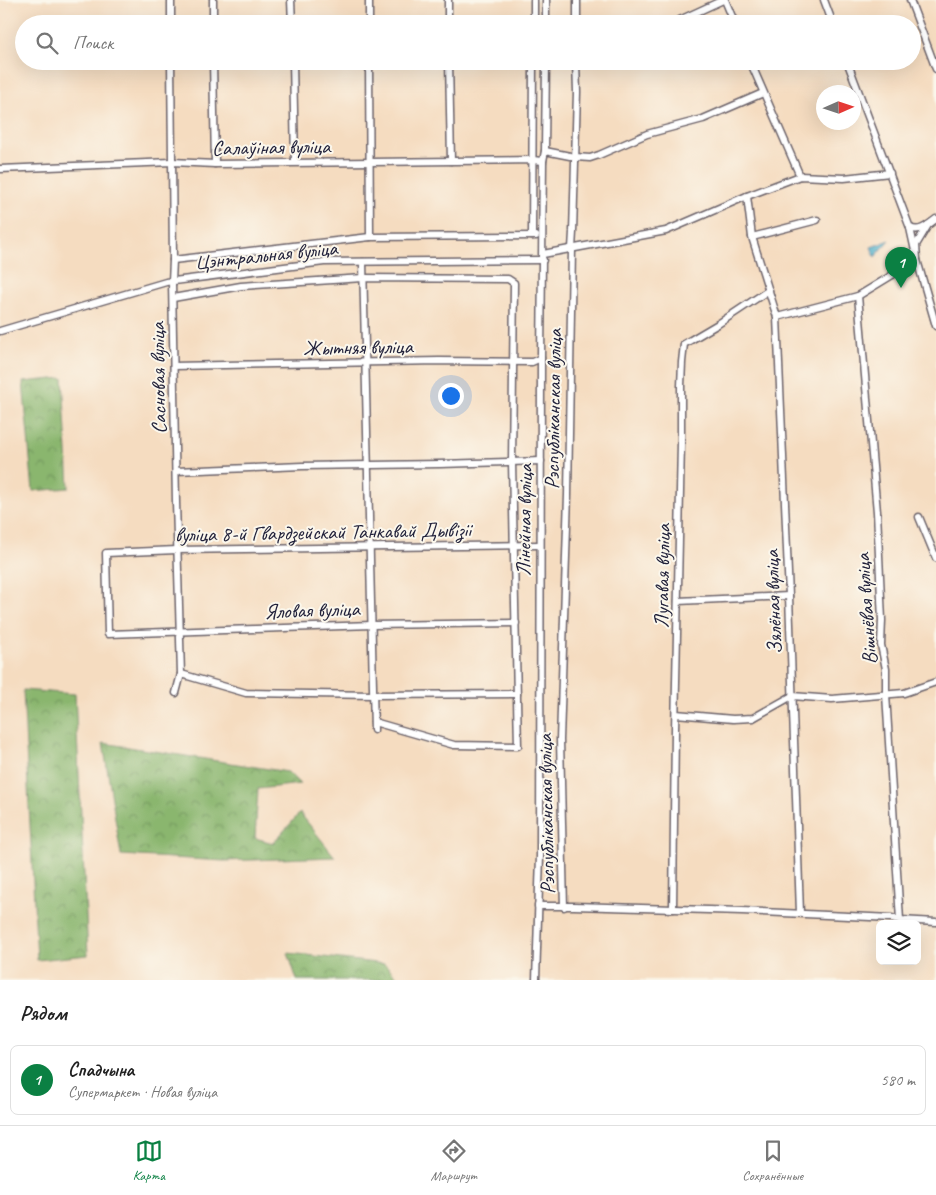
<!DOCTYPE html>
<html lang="ru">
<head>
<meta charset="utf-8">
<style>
	:root { --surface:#fff; --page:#f6f6f6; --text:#222; --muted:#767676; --line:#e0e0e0; --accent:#0b8043 }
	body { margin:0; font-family:Caveat,sans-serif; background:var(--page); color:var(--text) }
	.controls { position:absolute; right:15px; bottom:15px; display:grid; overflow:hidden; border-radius:8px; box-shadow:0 5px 20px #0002 }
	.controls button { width:45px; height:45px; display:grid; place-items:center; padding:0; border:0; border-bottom:1px solid var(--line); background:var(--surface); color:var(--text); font:25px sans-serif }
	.compass { position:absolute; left:816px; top:85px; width:45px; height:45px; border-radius:50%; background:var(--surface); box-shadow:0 5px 20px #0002; rotate:87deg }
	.you { position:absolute; left:450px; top:395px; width:18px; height:18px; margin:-12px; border:4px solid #fff; border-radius:50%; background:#1a73e8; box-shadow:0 0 0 8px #1a73e833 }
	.badge { display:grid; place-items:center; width:32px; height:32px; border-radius:50%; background:var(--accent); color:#fff; font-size:16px; font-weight:700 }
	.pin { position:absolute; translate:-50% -41px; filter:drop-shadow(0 1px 2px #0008) }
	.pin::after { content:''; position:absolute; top:26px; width:18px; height:15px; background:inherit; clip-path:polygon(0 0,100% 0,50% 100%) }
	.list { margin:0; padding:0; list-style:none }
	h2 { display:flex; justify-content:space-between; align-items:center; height:65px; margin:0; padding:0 20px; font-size:21px }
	h2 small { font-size:16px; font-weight:400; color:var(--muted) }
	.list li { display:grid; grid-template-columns:32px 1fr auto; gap:15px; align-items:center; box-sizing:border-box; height:70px; margin:0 10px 10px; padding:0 10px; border:1px solid var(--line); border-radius:8px }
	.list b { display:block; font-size:19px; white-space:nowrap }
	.list p { margin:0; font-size:16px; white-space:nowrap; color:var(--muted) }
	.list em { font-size:16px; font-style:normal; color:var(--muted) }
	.icon { flex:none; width:28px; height:28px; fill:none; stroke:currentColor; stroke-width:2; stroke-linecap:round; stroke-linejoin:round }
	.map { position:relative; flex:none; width:936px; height:980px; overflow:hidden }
	.search { position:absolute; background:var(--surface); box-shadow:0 5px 20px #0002; left:15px; right:15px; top:15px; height:55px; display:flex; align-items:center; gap:12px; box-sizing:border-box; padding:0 18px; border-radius:28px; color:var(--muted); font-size:19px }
	.sheet { height:145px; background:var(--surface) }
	nav { display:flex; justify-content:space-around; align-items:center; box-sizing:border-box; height:70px; border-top:1px solid var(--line); background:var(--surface); font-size:14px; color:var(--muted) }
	nav a { display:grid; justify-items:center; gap:2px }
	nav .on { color:var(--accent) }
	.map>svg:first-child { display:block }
</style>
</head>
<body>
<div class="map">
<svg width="936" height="980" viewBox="0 0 936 980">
	<defs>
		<pattern id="forest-crowns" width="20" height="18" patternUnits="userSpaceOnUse" patternTransform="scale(1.25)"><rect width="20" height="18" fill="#8ab66e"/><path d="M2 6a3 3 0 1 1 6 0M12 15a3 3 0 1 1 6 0" fill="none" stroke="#70945c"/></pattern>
		<pattern id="water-ripples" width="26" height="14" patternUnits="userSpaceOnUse" patternTransform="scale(1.25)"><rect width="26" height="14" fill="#47aac6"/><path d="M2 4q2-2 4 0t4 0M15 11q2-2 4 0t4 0" fill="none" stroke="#3b8aa2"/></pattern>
	</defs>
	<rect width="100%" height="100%" fill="#fbf7ec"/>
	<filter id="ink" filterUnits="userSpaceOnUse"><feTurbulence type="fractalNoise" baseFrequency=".02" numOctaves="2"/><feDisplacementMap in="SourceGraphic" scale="10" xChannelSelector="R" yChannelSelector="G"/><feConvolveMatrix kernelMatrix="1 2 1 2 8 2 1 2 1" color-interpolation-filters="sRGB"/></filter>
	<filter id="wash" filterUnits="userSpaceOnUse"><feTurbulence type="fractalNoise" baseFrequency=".0096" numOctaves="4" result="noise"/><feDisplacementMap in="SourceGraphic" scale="20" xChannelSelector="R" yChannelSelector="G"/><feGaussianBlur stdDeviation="1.12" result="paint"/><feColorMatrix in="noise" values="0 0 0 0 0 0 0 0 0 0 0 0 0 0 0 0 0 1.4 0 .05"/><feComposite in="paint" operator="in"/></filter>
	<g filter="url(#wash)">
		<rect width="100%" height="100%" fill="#f5dcc0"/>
		<g fill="url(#forest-crowns)" stroke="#566c54">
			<path d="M63,378l6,110 -36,3 -10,-109z"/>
			<path d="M23,690l52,4 13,261 -51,5z"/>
			<path d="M103,743l185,29 12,12 -42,5 -3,49 18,5 27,-30 35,44 -111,4 -103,-6z"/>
			<path d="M288,953l97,11 15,16h-103z"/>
		</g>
		<path fill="url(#water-ripples)" stroke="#346680" d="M890,240l-15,17 -4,-10z"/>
	</g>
	<g filter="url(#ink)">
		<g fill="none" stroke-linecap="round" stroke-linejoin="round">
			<g stroke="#6c636a" stroke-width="9">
				<g id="minor">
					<path d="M171,0v24"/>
					<path d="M213,0v24"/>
					<path d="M291,0l1,24"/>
					<path d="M369,0v24"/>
					<path d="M448,0v24"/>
					<path d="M725,0l10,24"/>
					<path d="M824,0l9,24"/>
					<path d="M910,0l26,69"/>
					<path d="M534,24v-24"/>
					<path d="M546,24v-24"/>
					<path d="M577,24v-24"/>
					<path d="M671,24l52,-24"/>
					<path d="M171,61l2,199 -1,22 4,220 5,172 -5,19"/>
					<path d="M213,61l2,103"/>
					<path d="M293,61l2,101"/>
					<path d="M369,61l1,176"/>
					<path d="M449,61l2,100"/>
					<path d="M750,61l50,115"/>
					<path d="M847,61l63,167 7,32 19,66"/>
					<path d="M546,62l13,1 8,-2"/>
					<path d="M545,151l30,6 15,1 9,-3 48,-21 56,-15 60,-26"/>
					<path d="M0,169l172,-7 43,2 317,-4 11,1"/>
					<path d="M747,196l5,41 25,80 12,279 11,317"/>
					<path d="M910,228c10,5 18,-3 26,-9"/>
					<path d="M532,236l1,-175"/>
					<path d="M752,237l65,-17"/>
					<path d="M543,254l123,-23 81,-35 53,-20 44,2 46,-5"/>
					<path d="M173,260l197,-23 166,-1"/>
					<path d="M363,262l11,468"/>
					<path d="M858,296l19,216 5,108 -1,25 5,24v25l14,226"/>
					<path d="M173,298l68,-12 122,-8 145,1 6,4 -2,179 6,284 -64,-1 -80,-23"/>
					<path d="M777,317l81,-21 59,-36 -1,-15 12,-20"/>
					<path d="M0,331l166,-49 158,-20 219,-2"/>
					<path d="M174,366l265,-5 93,1 9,-4"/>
					<path d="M176,471l126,-5 138,-2 101,-3"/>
					<path d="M919,517l17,41"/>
					<path d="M678,601l111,-5"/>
					<path d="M516,623l-144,2 -264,9 -2,-81 71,-3 363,-5"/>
					<path d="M181,674l65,19 127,2 144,-1"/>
					<path d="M676,714l57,5 20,-1 39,-22 40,3 72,-6 32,-11"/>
					<path d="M538,906h36l168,5 150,7 8,2 36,2"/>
					<path d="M564,907l-4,-167 8,-245 4,-246 1,-17 4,-140 -1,-31"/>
					<path d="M673,909l2,-179 6,-287v-57l1,-24 2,-18 34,-20 51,-34"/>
					<path d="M536,980l4,-124 1,-498 2,-197 2,-10 1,-90"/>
				</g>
			</g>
			<use href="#minor" stroke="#fff" stroke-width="6"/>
		</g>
	</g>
	<g text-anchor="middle" stroke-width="4" stroke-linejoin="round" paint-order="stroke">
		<g font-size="21" fill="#22223b" stroke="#fbf7ec">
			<text transform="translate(271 147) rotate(-1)" y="7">Салаўіная вуліца</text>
			<text transform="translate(266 255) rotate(-6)" y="7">Цэнтральная вуліца</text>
			<text transform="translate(358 347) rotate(-1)" y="7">Жытняя вуліца</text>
			<text transform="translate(158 378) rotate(-91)" y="7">Сасновая вуліца</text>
			<text transform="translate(553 409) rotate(-89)" y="7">Рэспубліканская вуліца</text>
			<text transform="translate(524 520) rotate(-89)" y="7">Лінейная вуліца</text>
			<text transform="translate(323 532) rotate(-1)" y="7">вуліца 8-й Гвардзейскай Танкавай Дывізіі</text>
			<text transform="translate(662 576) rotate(-89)" y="7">Лугавая вуліца</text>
			<text transform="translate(773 602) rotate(-92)" y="7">Зялёная вуліца</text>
			<text transform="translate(866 609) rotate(-94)" y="7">Вішнёвая вуліца</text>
			<text transform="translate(312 610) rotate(-2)" y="7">Яловая вуліца</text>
			<text transform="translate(546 814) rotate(-91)" y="7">Рэспубліканская вуліца</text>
		</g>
	</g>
</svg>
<div class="controls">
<button><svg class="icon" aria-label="layers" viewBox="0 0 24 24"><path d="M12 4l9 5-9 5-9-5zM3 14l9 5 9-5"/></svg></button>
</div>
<svg class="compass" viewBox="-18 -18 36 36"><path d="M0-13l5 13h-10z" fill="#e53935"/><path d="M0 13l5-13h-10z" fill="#767676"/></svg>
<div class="you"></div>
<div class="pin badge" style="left:901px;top:288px">1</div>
<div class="search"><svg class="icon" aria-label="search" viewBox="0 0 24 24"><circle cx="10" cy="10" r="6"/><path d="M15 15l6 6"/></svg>Поиск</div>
</div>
<section class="sheet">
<h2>Рядом<small></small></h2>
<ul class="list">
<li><span class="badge">1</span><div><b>Спадчына</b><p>Супермаркет · Новая вуліца</p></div><em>580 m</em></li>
</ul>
</section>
<nav>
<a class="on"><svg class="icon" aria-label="map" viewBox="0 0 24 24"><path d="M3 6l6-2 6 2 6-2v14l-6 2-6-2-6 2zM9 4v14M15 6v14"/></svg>Карта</a>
<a><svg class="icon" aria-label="directions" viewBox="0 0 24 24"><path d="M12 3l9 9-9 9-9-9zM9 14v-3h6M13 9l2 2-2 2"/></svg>Маршрут</a>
<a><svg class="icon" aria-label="saved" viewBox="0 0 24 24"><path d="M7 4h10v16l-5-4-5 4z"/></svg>Сохранённые</a>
</nav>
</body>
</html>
